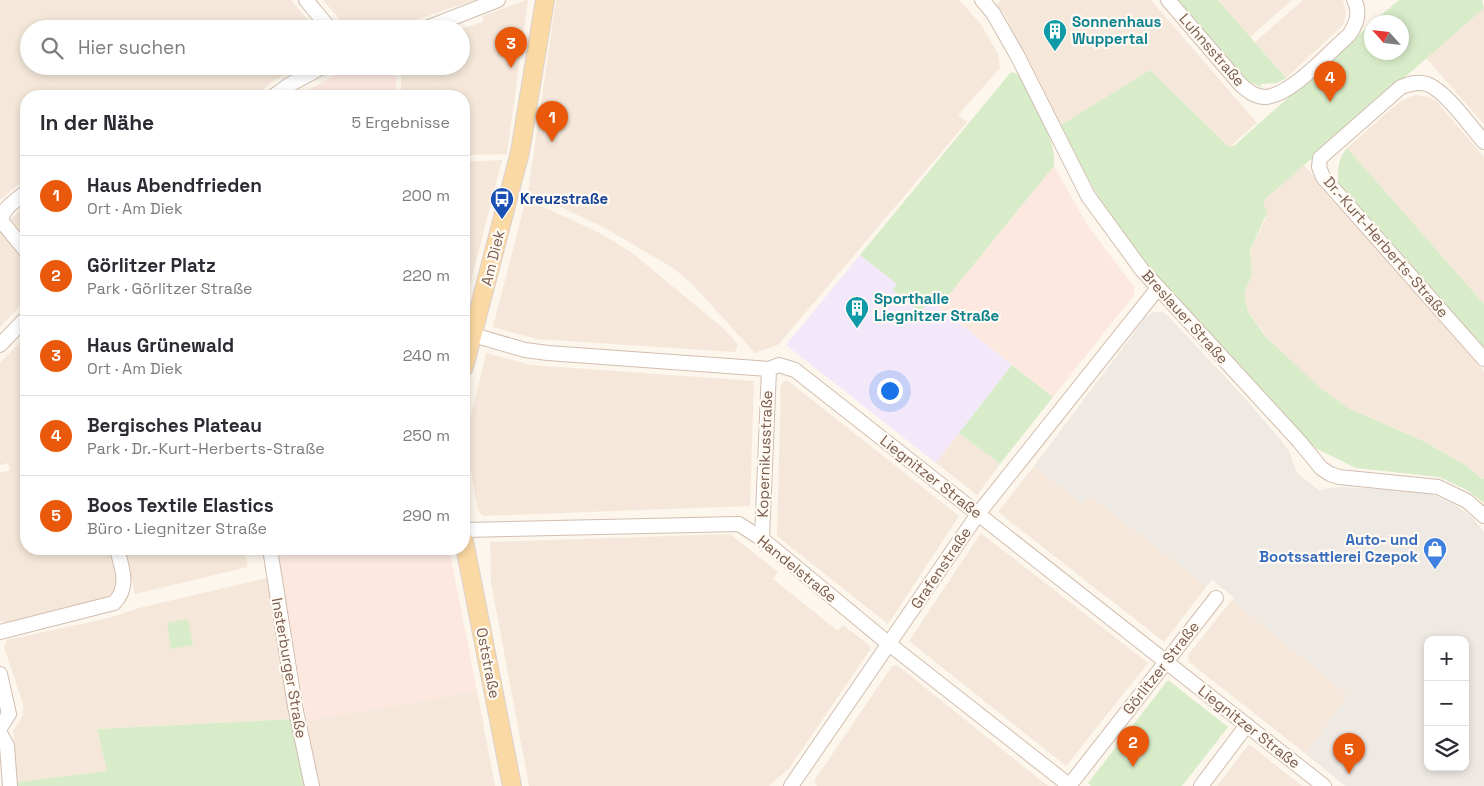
<!DOCTYPE html>
<html lang="de">
<head>
<meta charset="utf-8">
<style>
	:root { --surface:#fff; --page:#f7f7f7; --text:#2b2b33; --muted:#7c7c81; --line:#e1e1e2; --accent:#ea580c }
	body { margin:0; font-family:"Space Grotesk",sans-serif; background:var(--page); color:var(--text) }
	.controls { position:absolute; right:15px; bottom:15px; display:grid; overflow:hidden; border-radius:10px; box-shadow:0 2px 8px #0003 }
	.controls button { width:45px; height:45px; display:grid; place-items:center; padding:0; border:0; border-bottom:1px solid var(--line); background:var(--surface); color:var(--text); font:25px sans-serif }
	.compass { position:absolute; left:1364px; top:15px; width:45px; height:45px; border-radius:50%; background:var(--surface); box-shadow:0 2px 8px #0003; rotate:297deg }
	.you { position:absolute; left:889px; top:390px; width:18px; height:18px; margin:-12px; border:4px solid #fff; border-radius:50%; background:#1a73e8; box-shadow:0 0 0 8px #1a73e833 }
	.badge { display:grid; place-items:center; width:32px; height:32px; border-radius:50%; background:var(--accent); color:#fff; font-size:16px; font-weight:700 }
	.pin { position:absolute; translate:-50% -41px; filter:drop-shadow(0 1px 2px #0008) }
	.pin::after { content:''; position:absolute; top:26px; width:18px; height:15px; background:inherit; clip-path:polygon(0 0,100% 0,50% 100%) }
	.list { margin:0; padding:0; list-style:none }
	h2 { display:flex; justify-content:space-between; align-items:center; height:65px; margin:0; padding:0 20px; font-size:21px }
	h2 small { font-size:16px; font-weight:400; color:var(--muted) }
	.list li { display:grid; grid-template-columns:32px 1fr auto; gap:15px; align-items:center; box-sizing:border-box; height:80px; padding:0 20px; border-top:1px solid var(--line) }
	.list b { display:block; font-size:19px; white-space:nowrap }
	.list p { margin:0; font-size:16px; white-space:nowrap; color:var(--muted) }
	.list em { font-size:16px; font-style:normal; color:var(--muted) }
	.icon { flex:none; width:28px; height:28px; fill:none; stroke:currentColor; stroke-width:2; stroke-linecap:round; stroke-linejoin:round }
	.map { position:relative; flex:none; width:1484px; height:786px; overflow:hidden }
	.search { position:absolute; background:var(--surface); box-shadow:0 2px 8px #0003; left:20px; top:20px; width:450px; height:55px; display:flex; align-items:center; gap:12px; box-sizing:border-box; padding:0 18px; border-radius:28px; color:var(--muted); font-size:19px }
	.panel { position:absolute; background:var(--surface); box-shadow:0 2px 8px #0003; left:20px; top:90px; width:450px; height:465px; border-radius:20px }
	.map>svg:first-child { display:block }
</style>
</head>
<body>
<div class="map">
<svg width="1484" height="786" viewBox="0 0 1484 786">
	<rect width="100%" height="100%" fill="#fdf6ec"/>
	<g fill="#f5e8da">
		<path d="M0,0h291l24,29h-286v37h272l-28,15 -18,15h-229v82l-26,22z"/>
		<path d="M323,0h153l-89,29h-39z"/>
		<path d="M526,0h2l-21,154 -43,1v-59h-63v-30h60v-37l22,-7v-6z"/>
		<path d="M556,0h403l21,23 10,17 8,14 2,14 -42,47 9,7 -189,223 -23,8 -64,-70 -18,-15 -70,-41 -75,-35z"/>
		<path d="M1001,0h150l106,123 -28,24 -79,-77 -89,55 -57,-111 -8,-9z"/>
		<path d="M1218,0h74l-42,37z"/>
		<path d="M1303,0h40l3,13 -3,12 -57,53 -31,-36z"/>
		<path d="M1484,8v116l-58,-66z"/>
		<path d="M1417,95l11,2 8,4 48,56v147l-137,-156 50,-44 12,-7z"/>
		<path d="M502,160l-34,133 -4,15v-146z"/>
		<path d="M1304,165l180,206v106l-2,2 -15,-13 -44,-25 -75,-33 -29,-21 -41,-36 -30,-39 -4,-19 8,-18 -2,-25 16,-32 -3,-17z"/>
		<path d="M526,199l72,33 33,20 92,76 15,16 -3,8 -199,-13 -43,-12z"/>
		<path d="M26,206v35l-17,-21z"/>
		<path d="M0,227l26,31v42l-26,27z"/>
		<path d="M26,336v213h87l8,31 -10,18 -104,25 -7,-2v-148l10,-3 -2,-7 -8,2v-102z"/>
		<path d="M486,353l45,12 223,16 -4,125 -267,10 -5,-5 -11,-63 3,-28z"/>
		<path d="M787,380l172,136 -71,108 -111,-88 4,-152z"/>
		<path d="M959,433l41,31 -23,31 -41,-32z"/>
		<path d="M1034,466l48,38 8,-8 117,90 -43,56 -166,-130z"/>
		<path d="M981,533l167,130 -82,103 -157,-125z"/>
		<path d="M730,534l48,38 -5,7 65,52 5,-6 26,20 1,5 -80,117 -21,19h-240l-38,-204 -1,-40z"/>
		<path d="M124,549h120l4,18 -113,27z"/>
		<path d="M267,578l27,141 -197,10 10,42 -90,11 -4,-51 10,-16v-11l-19,-57 3,-7 102,-22 30,-10z"/>
		<path d="M1232,600l116,95 -42,59 -117,-92 -1,-7z"/>
		<path d="M897,665l151,121h-231l-3,-5 78,-115z"/>
		<path d="M477,691l18,95h-176l-15,-65z"/>
		<path d="M1249,744l53,42h-85z"/>
	</g>
	<g fill="#fde8e0">
		<path d="M353,66h43v30h-86v-7z"/>
		<path d="M1054,166l34,60 46,61v8l-81,102 -114,-90z"/>
		<path d="M289,549h160l28,142 -170,30 -30,-161z"/>
	</g>
	<path fill="#efe9e4" fill-rule="evenodd" d="M1153,312h10l6,5 74,79 37,43 9,12 8,22 23,18 8,-3 15,-1 84,5 28,13 17,12 12,15v254h-139l-39,-32 42,-59 -116,-95 2,-2 -3,-3 -19,-15 -5,6 -117,-90 -8,8 -48,-38 111,-148zM1428,640h37v127h-37z"/>
	<path fill="#f3e8fa" d="M860,255l38,29 -5,6 27,22 10,-12 82,65 -76,98 -150,-118z"/>
	<g fill="#d8ecc9">
		<path d="M1177,0h41l68,78 -9,5 -17,1 3,4 -14,-6z"/>
		<path d="M1399,0h83l2,8 -221,193 4,12 -17,37 2,25 -8,18 4,19 18,25 53,50 29,21 75,33 44,25 15,13 2,-1v25l-17,-13 -28,-13 -83,-9 -39,-19 -9,-7c-68,-74 -143,-146 -200,-230 -18,-27 -32,-57 -47,-87l89,-55 79,77 6,-2 136,-121 1,28h30v-30h-29z"/>
		<path d="M1011,72l7,2c13,26 39,62 36,92l-115,141 -9,-7 -10,12 -27,-22 4,-6 -37,-29z"/>
		<path d="M1347,148l137,156v50l-146,-170c0,-14 -1,-24 9,-36z"/>
		<path d="M1012,365l41,32 -53,67 -41,-31z"/>
		<path d="M188,619l5,26 -22,4 -4,-26z"/>
		<path d="M1168,680l60,47 -46,59h-91l-3,-3z"/>
		<path d="M294,719l17,67h-293l-1,-4 90,-11 -10,-42z"/>
	</g>
	<g fill="none" stroke-linecap="round" stroke-linejoin="round">
		<g stroke="#d1beb0" stroke-width="16">
			<g id="minor">
				<path d="M306,0l24,29"/>
				<path d="M982,0l11,13 24,42 71,141 54,74 157,171 22,27 9,6 9,3 99,10 29,14 17,15"/>
				<path d="M1168,0l73,85c7,6 14,12 24,12 26,-1 64,-45 84,-62 7,-10 12,-23 5,-35"/>
				<path d="M424,29l74,-29"/>
				<path d="M274,96l15,-11 35,-19"/>
				<path d="M1484,142c-14,-16 -38,-51 -57,-58 -9,-3 -18,0 -26,3l-81,71 -1,9 4,10 161,182"/>
				<path d="M26,192c-9,8 -26,17 -24,30l24,29"/>
				<path d="M473,335l52,15 23,3 221,16 10,-4 16,5 529,416"/>
				<path d="M0,345l26,-27"/>
				<path d="M464,530l275,-6 23,15 127,105 181,142"/>
				<path d="M762,539l7,-170"/>
				<path d="M270,549l25,157 17,80"/>
				<path d="M0,632l114,-29c16,-16 8,-35 3,-54"/>
				<path d="M0,674l9,40 -9,14"/>
				<path d="M0,733l7,13 3,40"/>
				<path d="M791,786l187,-272 180,-226"/>
				<path d="M1069,786l147,-188"/>
				<path d="M1201,786l46,-61"/>
			</g>
		</g>
		<g stroke="#dad1cd" stroke-width="20">
			<g id="major">
				<path d="M464,367l56,-215 25,-152"/>
				<path d="M464,541l48,245"/>
			</g>
		</g>
		<use href="#minor" stroke="#fff" stroke-width="14"/>
		<use href="#major" stroke="#fbd9a5" stroke-width="18"/>
	</g>
	<defs>
		<g id="building-pin" transform="scale(1.25)"><path d="M0 17L-7.5 6A9.5 9.5 0 1 1 7.5 6Z" fill="#0f9aa8" stroke="#fffaf3"/><path d="M-4-6H4V6H1V3H-1V6H-4ZM-2.5-4.3h1.7v1.8h-1.7ZM.8-4.3h1.7v1.8H.8ZM-2.5-1h1.7V.8h-1.7ZM.8-1h1.7V.8H.8Z" fill="#fff"/></g>
		<g id="bus-pin" transform="scale(1.25)"><path d="M0 17L-7.5 6A9.5 9.5 0 1 1 7.5 6Z" fill="#1a4fb4" stroke="#fffaf3"/><path d="M-5-6H5V4H4V6H2V4H-2V6H-4V4H-5ZM-3.5-4V0h7V-4ZM-3.5 1.2v1.5H-2V1.2ZM2 1.2v1.5H3.5V1.2Z" fill="#fff"/></g>
		<g id="shop-pin" transform="scale(1.25)"><path d="M0 17L-7.5 6A9.5 9.5 0 1 1 7.5 6Z" fill="#3f7fe0" stroke="#fffaf3"/><path d="M-5-2.5h2.3a2.7 3.5 0 0 1 5.4 0H5L5.5 6h-11ZM-1.5-2.5h3a1.5 2.3 0 0 0-3 0Z" fill="#fff"/></g>
	</defs>
	<g fill-rule="evenodd">
		<use href="#building-pin" x="1055" y="31"/>
		<use href="#bus-pin" x="502" y="199"/>
		<use href="#building-pin" x="857" y="308"/>
		<use href="#shop-pin" x="1435" y="549"/>
	</g>
	<g text-anchor="middle" stroke-width="4.5" stroke-linejoin="round" paint-order="stroke">
		<g font-size="15" font-weight="bold" fill="#0d838f" stroke="#fffaf3" text-anchor="start">
			<text x="1072" y="27">Sonnenhaus<tspan x="1072" dy="17">Wuppertal</tspan></text>
			<text x="874" y="304">Sporthalle<tspan x="874" dy="17">Liegnitzer Straße</tspan></text>
		</g>
		<g font-size="15" fill="#7a5c4d" stroke="#fffaf3">
			<text transform="translate(1212 50) rotate(49)" y="5">Luhnsstraße</text>
			<text transform="translate(1386 247) rotate(49)" y="5">Dr.-Kurt-Herberts-Straße</text>
			<text transform="translate(493 258) rotate(-76)" y="5">Am Diek</text>
			<text transform="translate(1185 317) rotate(48)" y="5">Breslauer Straße</text>
			<text transform="translate(765 454) rotate(-88)" y="5">Kopernikusstraße</text>
			<text transform="translate(931 477) rotate(38)" y="5">Liegnitzer Straße</text>
			<text transform="translate(941 568) rotate(-56)" y="5">Grafenstraße</text>
			<text transform="translate(797 569) rotate(39)" y="5">Handelstraße</text>
			<text transform="translate(488 663) rotate(79)" y="5">Oststraße</text>
			<text transform="translate(289 668) rotate(80)" y="5">Insterburger Straße</text>
			<text transform="translate(1161 668) rotate(-52)" y="5">Görlitzer Straße</text>
			<text transform="translate(1249 727) rotate(38)" y="5">Liegnitzer Straße</text>
		</g>
		<g font-size="15" font-weight="bold" fill="#164399" stroke="#fffaf3" text-anchor="start">
			<text x="520" y="204">Kreuzstraße</text>
		</g>
		<g font-size="15" font-weight="bold" fill="#366cbe" stroke="#fffaf3" text-anchor="end">
			<text x="1418" y="545">Auto- und<tspan x="1418" dy="17">Bootssattlerei Czepok</tspan></text>
		</g>
	</g>
</svg>
<div class="controls">
<button>+</button>
<button>−</button>
<button><svg class="icon" aria-label="layers" viewBox="0 0 24 24"><path d="M12 4l9 5-9 5-9-5zM3 14l9 5 9-5"/></svg></button>
</div>
<svg class="compass" viewBox="-18 -18 36 36"><path d="M0-13l5 13h-10z" fill="#e53935"/><path d="M0 13l5-13h-10z" fill="#7c7c81"/></svg>
<div class="you"></div>
<div class="pin badge" style="left:552px;top:142px">1</div>
<div class="pin badge" style="left:1133px;top:767px">2</div>
<div class="pin badge" style="left:511px;top:68px">3</div>
<div class="pin badge" style="left:1330px;top:102px">4</div>
<div class="pin badge" style="left:1349px;top:774px">5</div>
<div class="search"><svg class="icon" aria-label="search" viewBox="0 0 24 24"><circle cx="10" cy="10" r="6"/><path d="M15 15l6 6"/></svg>Hier suchen</div>
<section class="panel">
<h2>In der Nähe<small>5 Ergebnisse</small></h2>
<ul class="list">
<li><span class="badge">1</span><div><b>Haus Abendfrieden</b><p>Ort · Am Diek</p></div><em>200 m</em></li>
<li><span class="badge">2</span><div><b>Görlitzer Platz</b><p>Park · Görlitzer Straße</p></div><em>220 m</em></li>
<li><span class="badge">3</span><div><b>Haus Grünewald</b><p>Ort · Am Diek</p></div><em>240 m</em></li>
<li><span class="badge">4</span><div><b>Bergisches Plateau</b><p>Park · Dr.-Kurt-Herberts-Straße</p></div><em>250 m</em></li>
<li><span class="badge">5</span><div><b>Boos Textile Elastics</b><p>Büro · Liegnitzer Straße</p></div><em>290 m</em></li>
</ul>
</section>
</div>
</body>
</html>
